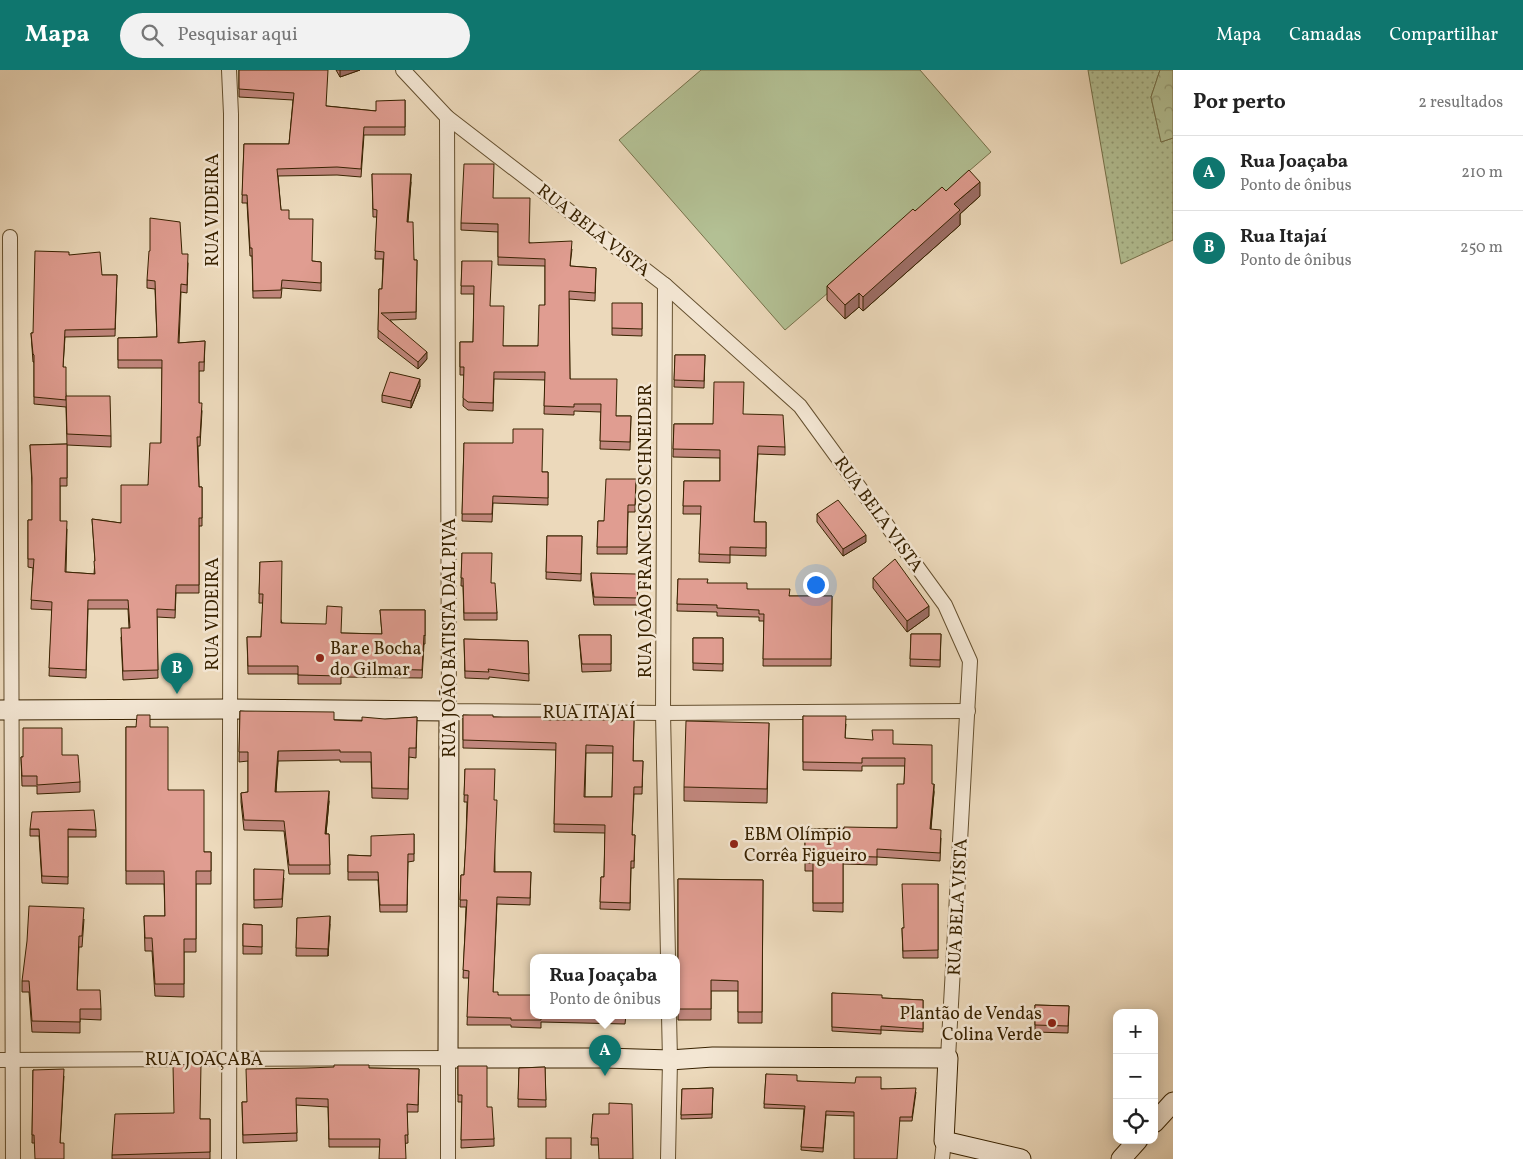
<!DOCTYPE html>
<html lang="pt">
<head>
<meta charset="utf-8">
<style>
	:root { --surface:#fff; --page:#f2f2f2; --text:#222; --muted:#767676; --line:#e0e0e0; --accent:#0f766e }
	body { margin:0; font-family:Vollkorn,serif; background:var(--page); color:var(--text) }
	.controls { position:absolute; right:15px; bottom:15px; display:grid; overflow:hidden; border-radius:10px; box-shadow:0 2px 12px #0003 }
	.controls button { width:45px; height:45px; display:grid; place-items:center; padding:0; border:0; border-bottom:1px solid var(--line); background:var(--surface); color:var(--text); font:25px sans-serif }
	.you { position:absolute; left:815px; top:514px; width:18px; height:18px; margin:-12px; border:4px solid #fff; border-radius:50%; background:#1a73e8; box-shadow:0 0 0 8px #1a73e833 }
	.badge { display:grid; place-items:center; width:32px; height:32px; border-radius:50%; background:var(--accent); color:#fff; font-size:16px; font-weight:700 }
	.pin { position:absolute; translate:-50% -41px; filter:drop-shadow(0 1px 2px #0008) }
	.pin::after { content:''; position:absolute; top:26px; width:18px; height:15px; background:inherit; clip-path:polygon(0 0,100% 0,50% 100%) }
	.popup { position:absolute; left:530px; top:884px; width:150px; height:65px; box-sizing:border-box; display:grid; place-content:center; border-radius:10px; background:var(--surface); filter:drop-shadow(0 1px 4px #0005); font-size:16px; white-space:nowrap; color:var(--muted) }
	.popup b { font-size:19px; color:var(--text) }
	.popup::after { content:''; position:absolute; left:50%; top:100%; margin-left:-10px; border:10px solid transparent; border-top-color:var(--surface) }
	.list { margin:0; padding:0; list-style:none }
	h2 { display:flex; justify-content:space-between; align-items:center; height:65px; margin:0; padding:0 20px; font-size:21px }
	h2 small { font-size:16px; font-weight:400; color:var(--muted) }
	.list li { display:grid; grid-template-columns:32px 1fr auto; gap:15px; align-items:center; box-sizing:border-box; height:75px; padding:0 20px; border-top:1px solid var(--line) }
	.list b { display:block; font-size:19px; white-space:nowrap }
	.list p { margin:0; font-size:16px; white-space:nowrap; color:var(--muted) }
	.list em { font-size:16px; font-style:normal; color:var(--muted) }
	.icon { flex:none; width:28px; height:28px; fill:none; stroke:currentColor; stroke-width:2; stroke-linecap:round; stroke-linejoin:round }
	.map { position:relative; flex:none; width:1173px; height:1089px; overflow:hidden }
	header { display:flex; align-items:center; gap:30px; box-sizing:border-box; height:70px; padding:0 25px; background:var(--accent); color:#fff }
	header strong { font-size:24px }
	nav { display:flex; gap:28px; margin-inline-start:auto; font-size:18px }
	.search { width:350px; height:45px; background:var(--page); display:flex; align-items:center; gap:12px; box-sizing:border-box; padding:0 18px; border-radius:28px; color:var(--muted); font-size:19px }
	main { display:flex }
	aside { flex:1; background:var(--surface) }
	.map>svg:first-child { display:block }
</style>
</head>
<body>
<header>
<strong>Mapa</strong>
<div class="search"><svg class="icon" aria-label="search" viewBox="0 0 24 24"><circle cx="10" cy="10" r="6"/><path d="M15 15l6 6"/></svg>Pesquisar aqui</div>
<nav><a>Mapa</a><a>Camadas</a><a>Compartilhar</a></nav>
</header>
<main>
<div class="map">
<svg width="1173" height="1089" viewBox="0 0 1173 1089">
	<defs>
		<pattern id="grass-dots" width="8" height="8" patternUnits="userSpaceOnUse" patternTransform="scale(1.25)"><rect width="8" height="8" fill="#b3c094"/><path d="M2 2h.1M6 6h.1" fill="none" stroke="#939c76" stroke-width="1.8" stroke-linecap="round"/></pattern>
		<pattern id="forest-crowns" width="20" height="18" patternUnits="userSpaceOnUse" patternTransform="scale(1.25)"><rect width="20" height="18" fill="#b3c094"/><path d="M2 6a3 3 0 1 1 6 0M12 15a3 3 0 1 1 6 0" fill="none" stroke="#939c76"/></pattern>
	</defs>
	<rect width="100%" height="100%" fill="#ecd9bb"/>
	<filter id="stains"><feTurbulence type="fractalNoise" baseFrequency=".004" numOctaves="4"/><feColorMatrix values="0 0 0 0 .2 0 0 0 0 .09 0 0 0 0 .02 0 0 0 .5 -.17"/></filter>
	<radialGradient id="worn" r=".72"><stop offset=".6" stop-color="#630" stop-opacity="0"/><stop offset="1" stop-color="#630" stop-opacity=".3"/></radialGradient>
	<path fill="url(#grass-dots)" stroke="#76714a" d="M1088,0h72l-9,27 10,45 12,-4v102l-52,24z"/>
	<path fill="url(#forest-crowns)" stroke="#76714a" d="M1160,0h13v68l-12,4 -10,-45z"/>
	<path fill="#b3c094" stroke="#76714a" d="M701,0h219l71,82 -206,178 -166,-190z"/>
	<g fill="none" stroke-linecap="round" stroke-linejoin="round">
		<g stroke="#65502f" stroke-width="16">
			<g id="street">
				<path d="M229,0l2,44v212l-2,833"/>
				<path d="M403,0l44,47 218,168 135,121 145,199 25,56 -22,397"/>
				<path d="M447,47l2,594 214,2 305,-2"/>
				<path d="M10,167l3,922"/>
				<path d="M665,215l-2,428 5,244"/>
				<path d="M0,990l448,-2v101"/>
				<path d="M668,1089l2,-99 -1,-45"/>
				<path d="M942,1089l2,-18"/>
			</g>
		</g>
		<g stroke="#382200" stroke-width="21">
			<g id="secondary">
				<path d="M0,640l231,-1 218,2 -1,347h157l65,2 43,-3 235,1 -4,83 77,18"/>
				<path d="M1154,1053l19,-21"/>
				<path d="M1121,1089l17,-19"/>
			</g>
		</g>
		<use href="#street" stroke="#f3e6d3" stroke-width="14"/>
		<use href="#secondary" stroke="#f3e6d3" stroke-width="19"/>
	</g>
	<g fill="#c1877d" stroke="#382200" fill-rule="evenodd">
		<path d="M239,0l88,36 49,5 29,-11v35h-41l-3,42 -24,-2 -59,1 3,34 8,9 23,42 9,1v29l-39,-3 -1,10h-28l-1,-42h-2l-3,-53h-5l2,-59h45l4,-44 -54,-3z"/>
		<path d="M336,0h24l-20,7z"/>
		<path d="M372,104l39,8 -3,40 6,38h3l-1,59 -26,1 37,39 -9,10 -40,-31 1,-49h3l1,-30h-8l2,-42h-4z"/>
		<path d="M946,121l34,5 -20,18v11l-97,86 -4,-4 -14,12 -18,-19v-14l88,-75z"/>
		<path d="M493,128l37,45 42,6 -2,17 26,2 -1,33 -26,-2 1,80 46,37h15l-1,34 -30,-1 1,-37 -27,-1v4l-30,-1 1,-34 -51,-1 -1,32 -25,-1 -5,-4 1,-31h-4v-33h13l1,-48h-13l1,-33 28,45 13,40h35l7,-41v-39l-47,-1v-33l-37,-2v-7z"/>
		<path d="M182,184l6,9 -1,30 -6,-1 -2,51 26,-2 -1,30h-5v32l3,8 -2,35h-2l1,41h3v39h-3v67h-23l-1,25 -18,-1 1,61 -35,2 -2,-43 8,-9 -1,-19h-40l-2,69 -37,-2 3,-66 -21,-1 2,-41 -5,-1v-47h4v-34l-2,-41 37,-1 -1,-37 -32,-3v-42h-1l-2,-29h2l36,-78 33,20h15l-2,61 -50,1 -2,30 3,29 45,40v11l-44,-2v41h-7v35l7,8 -1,43 28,2 1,-13 -3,-42 29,4 27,-38 13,-42 1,-75h-44v-30l39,-1 -2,-48 -8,-1v-8z"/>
		<path d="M642,233v33l-30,-1v-7z"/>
		<path d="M675,285h30l-1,33 -30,-1z"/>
		<path d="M420,316l-9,22 -29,-6v-7z"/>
		<path d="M743,344l42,33v8l-27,-1 -4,68h12v34l-36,-1v8l-31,-1 2,-48h-18l1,-33h36v-23l-47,-1 1,-33h39z"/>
		<path d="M464,373l79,29h5v33l-55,-2 -1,19 -30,-1z"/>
		<path d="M636,409l-1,33h-7l-1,42h-30l1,-33h6z"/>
		<path d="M817,444l49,28 -23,14 -26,-34z"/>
		<path d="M547,466h35l-1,45 -35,-2z"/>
		<path d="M462,483l29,30 6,30v7h-33l-1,-34h-2z"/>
		<path d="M260,492l22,61 59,10 41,1 -2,-24h45v34h-1l-2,34 -81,-1v7h-43v-10h-50l-1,-37h14l2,-34h-4z"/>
		<path d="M591,503l47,25v7h-44l-3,-25z"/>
		<path d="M873,508l56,38 -22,16 -34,-44z"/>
		<path d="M678,509l69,10 43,7h42l-1,70h-68l1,-45h-5v-4l-42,-1v-4l-40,-1z"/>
		<path d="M911,564h30l-1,33 -30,-1z"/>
		<path d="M579,565h32v36l-29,1z"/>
		<path d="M693,568h30v33l-30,-1z"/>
		<path d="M464,569l64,2 1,40 -40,-4v2l-24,-1z"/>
		<path d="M240,641l94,9 28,1 55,-4 -1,41 -7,-1 -1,42 -36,-1 -1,-36h-31v-2l-62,1 -2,31 53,9 -3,33h3l1,40h-41l-5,-43 -40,-1 -3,-28v-9l7,-1v-31l-9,1z"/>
		<path d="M463,645l80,5h91l-1,41h10l-1,33h-8l-2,41h3l-1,33h-3l-1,42 -30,-1 1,-32h3l1,-44 -51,-1 2,-82 -93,-2zM586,683h27l-1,44h-27z"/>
		<path d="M803,646l43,8 -1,15 48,5 39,40 2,8 -3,37 10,9 -1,23 -63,-4v8l-34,-1v48l-30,-1v-40h-8v-42l92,-1 7,-44 1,-18h-43v5l-59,-1z"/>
		<path d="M769,653l-2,80 -83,-2v-14z"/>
		<path d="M126,657h24l18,63 36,62h7v32h-15v68h-12v45l-29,-1 -3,-45h-7l-1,-35h21l-1,-32h-38z"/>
		<path d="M62,685l18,27v10l-43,2v-8h-15l-1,-29z"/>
		<path d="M465,699l29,31 1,72h36l-1,33 -33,-1 -4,88 41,23h92l-1,9 -84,-2v6l-30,-1v-2h-44l2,-47h-6l3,-71h-6l1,-32h3l2,-36 1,-37h-3z"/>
		<path d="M30,759l66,1v7h-28v47l-26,-1 -3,-47h-9z"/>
		<path d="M414,764v27l-6,1 -1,50h-27l-2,-32h-30v-25l23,1z"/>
		<path d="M254,799l30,9 -2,29 -28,1z"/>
		<path d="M678,809l85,1 -1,143h-24v-32h-27v29h-33z"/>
		<path d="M938,814v74h-35l-1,-30h2z"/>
		<path d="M297,848l33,6 -2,32h-32z"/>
		<path d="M84,849l-2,28h-3l-2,43 24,19v11l-21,-1v14l-48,-1 -3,-40h-7v-11z"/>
		<path d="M243,854l19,1v29h-19z"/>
		<path d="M832,923l50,5 41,2v32l-42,-2v4l-49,-3z"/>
		<path d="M1035,935l34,1 -1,27 -33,-1z"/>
		<path d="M458,996l29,41 7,32v7l-33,2 1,-46h-4z"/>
		<path d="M545,997l1,40h-28l1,-39z"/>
		<path d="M369,998l50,1 -1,43h-11l1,31 -28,4h-51l-1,-40 -32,-2 1,36 -54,2 -1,-41h5z"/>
		<path d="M33,1000l31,6 -4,67h-28z"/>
		<path d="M766,1004l31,7 119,11 -4,29h-12l-46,-5 -28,-1 -3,37 -22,-2 3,-41 -40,-1z"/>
		<path d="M713,1018l-1,30 -31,1 1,-30z"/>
		<path d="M593,1044l40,45 -35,-14h-7z"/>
		<path d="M200,1049h10v40h-98v-4z"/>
	</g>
	<g fill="#9d6e66" stroke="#382200">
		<path d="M340,0h20l-20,7z"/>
		<path d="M411,104v8l-4,47v-7z"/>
		<path d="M980,112v14l-20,18v11l-97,86v-14l91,-93z"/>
		<path d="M859,223v14l-14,12v-14z"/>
		<path d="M427,282v7l-9,10v-7z"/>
		<path d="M420,309v7l-9,22v-7z"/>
		<path d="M866,465v7l-23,14v-7z"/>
		<path d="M929,536v10l-22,16v-11z"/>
		<path d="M278,681v10l-3,41v-10z"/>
		<path d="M934,714v8l-4,45v-8z"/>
		<path d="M329,721v10l-4,43v-10z"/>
		<path d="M330,846v8l-2,32v-7z"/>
	</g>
	<g fill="#e09d91" stroke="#382200" fill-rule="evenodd">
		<path d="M239,0h89l-2,36 50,5v-10l29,-1v27h-41l-3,42 -24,-2 -60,2 4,41h8v9h24l-1,42 9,1v21l-39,-3 -1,10 -28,1 -1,-43h-2l-3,-53h-5l2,-51h45l5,-51 -55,-4z"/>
		<path d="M464,94h30l-1,34h37l-1,45 43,-2 -2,25 26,2 -1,25 -26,-2 1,88h47l-1,37h15l-1,26 -30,-1 1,-37h-27v3l-30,-1 1,-34h-51l-1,31 -25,-1 -5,-4 1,-31h-4v-25h13l1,-56h-13l1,-25h30l-2,45h14l-1,40h35l1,-41h6v-46l-47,-2v-33l-37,-1z"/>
		<path d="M969,100l11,12 -26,22 6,6 -97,87 -4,-4 -14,12 -18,-19 86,-77 2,2 27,-24 4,4z"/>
		<path d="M372,104h39l-4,48h6l1,38h3l-1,52 -35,1 46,39 -9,10 -40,-32 1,-41h3l2,-37 -9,-1 2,-41 -4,-1z"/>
		<path d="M150,148l30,4 2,32h6l-1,31 -6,-1 -3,59 27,-2 -1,21h-5v41h3l-2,34h-3l2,50h3v31h-3v67h-23l-1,25 -18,-1 1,61 -35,1 -2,-43h9l-2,-28h-40l-2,70 -37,-2 3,-66 -21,-2 3,-41h-6v-39h4v-42l-2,-33 37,-1v34h-7v43h7l-2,51 30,2 -1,-13h1l-3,-42 29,4v-38h27l2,-42h11l1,-83h-44v-22l39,-1 -2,-56 -8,-1 2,-29h1z"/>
		<path d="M35,181l34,1v3l31,-3 2,23h15l-2,54 -50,1 -2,37h3v33l-32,-3v-42l-1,-1 -2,-21h2z"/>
		<path d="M612,233h30v26l-30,-1z"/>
		<path d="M675,285h30l-1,26 -30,-1z"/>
		<path d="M390,302l30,7 -9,22 -29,-6z"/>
		<path d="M714,312h30l-1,32 40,1 2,32 -27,-1 -4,76h12v26l-36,-1v8l-31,-1 2,-48h-18l1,-25h36v-31l-47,-1 1,-25h39z"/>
		<path d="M66,326h44l1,40 -44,-2z"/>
		<path d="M513,359h30l-1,43h6v26l-55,-2 -1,18h-30l2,-71h49z"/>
		<path d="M606,409h30l-1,26h-7l-1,42h-30l1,-26h6z"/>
		<path d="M838,430l28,35 -23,14 -26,-35z"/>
		<path d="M547,466h35l-1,38 -35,-2z"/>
		<path d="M462,483h30l-1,30h4l2,30h-33l-1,-35h-2z"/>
		<path d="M895,489l34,47 -22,15 -34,-43z"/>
		<path d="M282,491l-1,62 45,1 1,-18 15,1 -1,26 41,1 -2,-24h45v26l-1,-1 -2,35 -81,-2v8l-43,-1v-9h-50l-1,-29h14l2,-43h-4l1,-32z"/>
		<path d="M591,503l45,1 2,24 -44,-1z"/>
		<path d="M678,509h30l-1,4h40v6h43l-1,7h43l-1,63h-68l1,-45h-5v-4l-42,-2v-3l-40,-1z"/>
		<path d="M911,564h30l-1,26 -30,-1z"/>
		<path d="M579,565h32v29h-29z"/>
		<path d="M693,568h30v26l-30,-1z"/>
		<path d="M464,569l64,2 1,33 -41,-5 1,3 -24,-1z"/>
		<path d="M240,641l94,1v8l28,1v-4l23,2 32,-2 -1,31h-7l-1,41 -36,-1 -1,-36h-31v-2l-62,1 -3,41 54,-1 -4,43h4l1,31h-41l-5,-44 -40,-1 -3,-27 7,-1v-40h-9z"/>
		<path d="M137,645h13v12h18v63h36v62h7v19h-15v68h-12v45h-29l-3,-46h-7l-1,-22h21l-1,-45h-38v-144h10z"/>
		<path d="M463,645h30v2h50v3h91l-1,41h10l-1,26h-8l-2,48h3l-1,26h-3l-1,42 -30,-1 1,-25h3l1,-52 -51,-1 2,-81 -93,-3zM586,675l27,1 -1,51h-28z"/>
		<path d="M803,646h43l-1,22 28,2 -1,-10h21v14l39,1v39h2l-4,45 11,1 -1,23 -63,-4v8l-34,-1v47h-30v-40h-8v-34h39v-2l53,1v-44h7l1,-26h-43v5l-59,-1z"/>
		<path d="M686,651l83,2 -2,66 -83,-2z"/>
		<path d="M23,658h39v27h16l2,27 -43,3v-9h-15l-1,-19h2z"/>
		<path d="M465,699h30l-1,31h3l-3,72h37l-1,26 -33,-1 -4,95h5v3h36v20h7v5h-30v-2l-44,-1 2,-46 -6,-1 4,-70h-7l1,-25h3l2,-36 2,-44h-4z"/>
		<path d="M94,740l2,20 -28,-1v48l-26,-1 -3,-47h-9l2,-17z"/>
		<path d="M414,764v20h-6l-1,51h-27l-2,-33h-30v-17l23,1v-20z"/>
		<path d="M254,799l30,1 -2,29 -28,1z"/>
		<path d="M678,809l85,1 -1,132h-24v-31l-27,-1v29h-33z"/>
		<path d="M902,814h36v66l-35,1 -1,-23h2z"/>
		<path d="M29,836l55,2 -2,28h-3l-2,54h23l1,19h-21v13l-48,-1 -3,-40h-7l5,-40z"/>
		<path d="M330,846l-2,33 -32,-1 1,-30z"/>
		<path d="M243,854l19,1v22l-19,-1z"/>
		<path d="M832,923l50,2v3l41,2v29l-42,-3v4l-49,-3z"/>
		<path d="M1035,935l34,1 -1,20 -33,-1z"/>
		<path d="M558,945h67v1z"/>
		<path d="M201,994l-1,55h10v33l-98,3 3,-41 59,-1 -1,-48z"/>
		<path d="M334,995h35v3l50,1 -1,36 -11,-1 1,31h-3l1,24h-27l1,-20h-51l-1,-40 -32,-1 1,35 -54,2 -1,-33h5l-1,-33 60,-1 28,-1z"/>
		<path d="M458,996h29v41h5l2,32 -33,1 1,-45h-4z"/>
		<path d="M545,997l1,33 -28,-1 1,-31z"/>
		<path d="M64,999l-4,74h4v16h-29l-1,-24h-2l1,-65z"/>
		<path d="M766,1004l31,1v6l58,2 1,-6h25v12l35,-1 -4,29h-12l-3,42h-43v-47l-28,-1 -3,37 -22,-1 4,-41 -41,-2z"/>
		<path d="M713,1018l-1,26 -31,1 1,-26z"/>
		<path d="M609,1033l23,1 1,55h-34l-1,-21h-7l2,-24h16z"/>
		<rect x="546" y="1068" width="25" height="21"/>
	</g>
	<g fill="#8f2418" stroke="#f3e6d3" stroke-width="2">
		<circle cx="320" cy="588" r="5"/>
		<circle cx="734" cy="774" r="5"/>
		<circle cx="1052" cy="953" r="5"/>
	</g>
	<g text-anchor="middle" stroke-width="5" stroke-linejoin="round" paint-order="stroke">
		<g font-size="18" fill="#382200" stroke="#f3e6d3">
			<text transform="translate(212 140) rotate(-90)" y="6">RUA VIDEIRA</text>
			<text transform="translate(594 160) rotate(38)" y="6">RUA BELA VISTA</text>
			<text transform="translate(879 444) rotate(54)" y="6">RUA BELA VISTA</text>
			<text transform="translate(645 461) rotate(-90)" y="6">RUA JOÃO FRANCISCO SCHNEIDER</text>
			<text transform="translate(212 544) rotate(-90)" y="6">RUA VIDEIRA</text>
			<text transform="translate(449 568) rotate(-90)" y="6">RUA JOÃO BATISTA DAL PIVA</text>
			<text x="589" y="648">RUA ITAJAÍ</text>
			<text transform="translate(957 837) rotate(-87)" y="6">RUA BELA VISTA</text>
			<text x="204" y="995">RUA JOAÇABA</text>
		</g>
		<g font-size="18" fill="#382200" stroke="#f3e6d3" text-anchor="start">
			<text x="330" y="584">Bar e Bocha<tspan x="330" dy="21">do Gilmar</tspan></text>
			<text x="744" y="770">EBM Olímpio<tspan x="744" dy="21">Corrêa Figueiro</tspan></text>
			<text x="1042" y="949" text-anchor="end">Plantão de Vendas<tspan x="1042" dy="21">Colina Verde</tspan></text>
		</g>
	</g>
	<rect width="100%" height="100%" filter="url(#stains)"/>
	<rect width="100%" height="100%" fill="url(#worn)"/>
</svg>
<div class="controls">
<button>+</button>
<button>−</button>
<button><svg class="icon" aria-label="locate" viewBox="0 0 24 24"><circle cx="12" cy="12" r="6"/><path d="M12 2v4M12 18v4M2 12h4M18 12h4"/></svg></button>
</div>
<div class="you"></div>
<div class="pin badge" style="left:605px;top:1006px">A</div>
<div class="popup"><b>Rua Joaçaba</b>Ponto de ônibus</div>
<div class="pin badge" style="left:177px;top:624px">B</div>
</div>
<aside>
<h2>Por perto<small>2 resultados</small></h2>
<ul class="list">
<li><span class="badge">A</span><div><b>Rua Joaçaba</b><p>Ponto de ônibus</p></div><em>210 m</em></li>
<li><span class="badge">B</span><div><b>Rua Itajaí</b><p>Ponto de ônibus</p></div><em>250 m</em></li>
</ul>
</aside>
</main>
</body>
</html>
